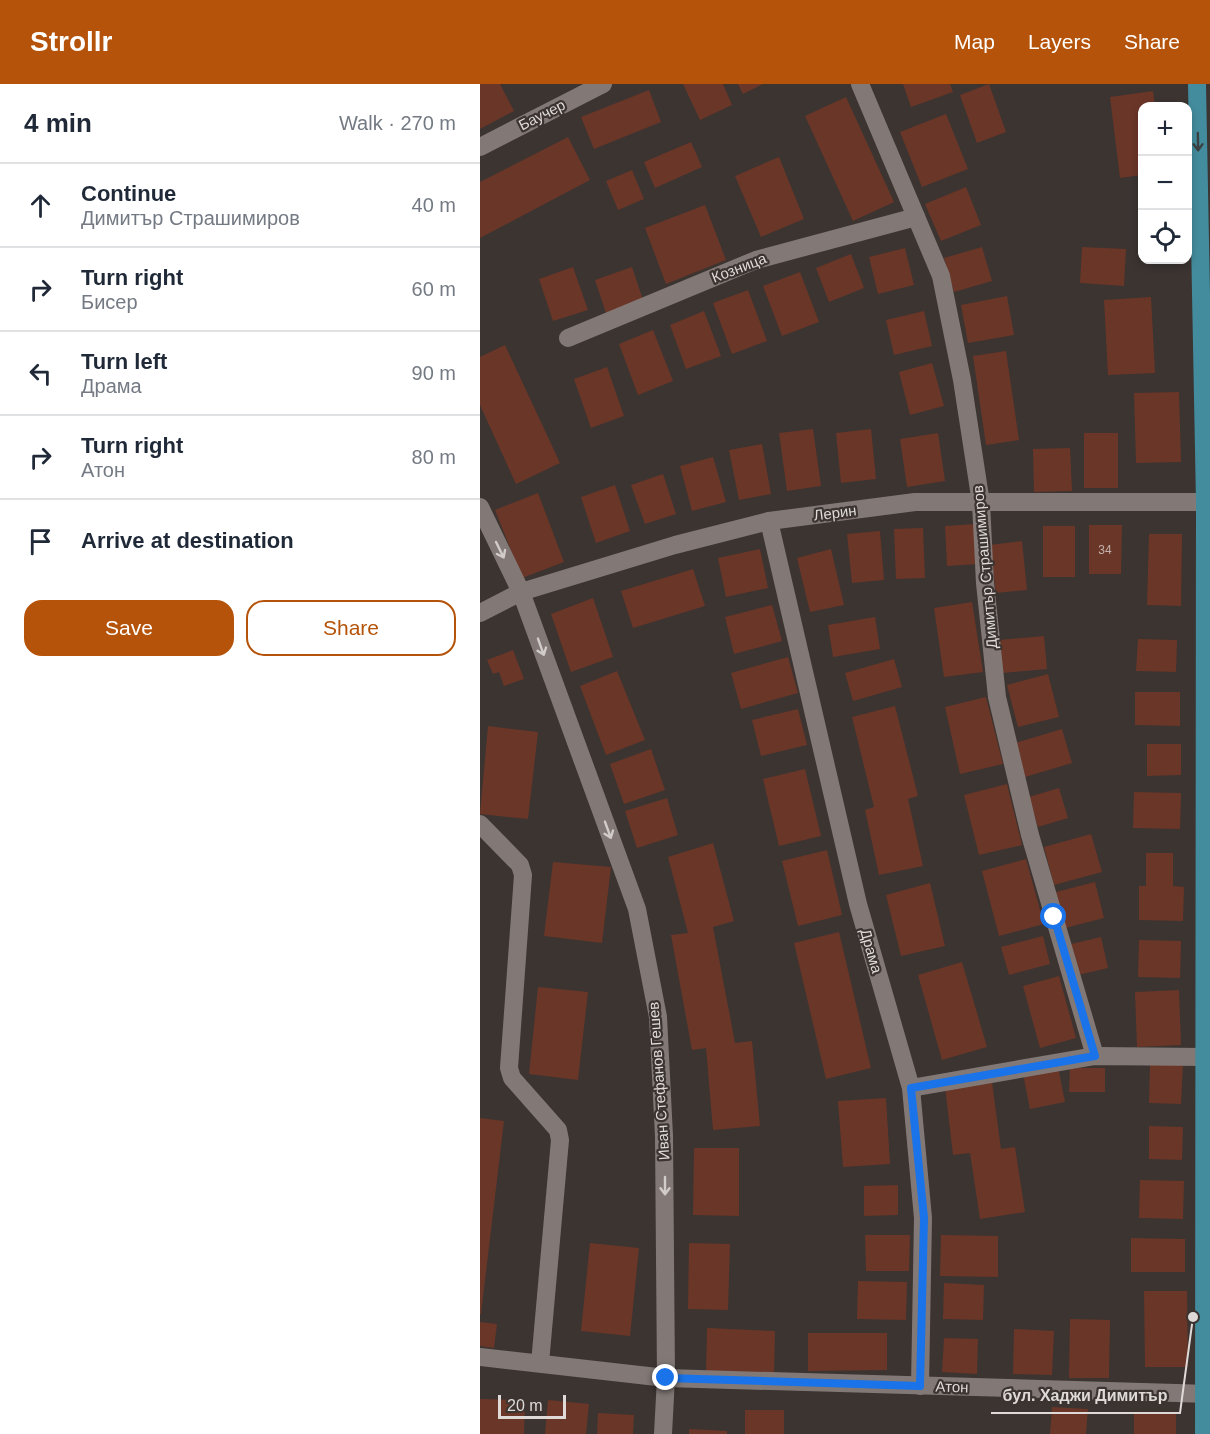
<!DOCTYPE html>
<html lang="en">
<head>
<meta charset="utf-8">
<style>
	:root { --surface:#fff; --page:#f2f2f3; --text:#1f2937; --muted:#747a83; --line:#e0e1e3; --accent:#b45309 }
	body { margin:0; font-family:Arial,sans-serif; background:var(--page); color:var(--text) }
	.controls { position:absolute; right:18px; top:18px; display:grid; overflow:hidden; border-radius:12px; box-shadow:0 3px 9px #0003 }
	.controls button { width:54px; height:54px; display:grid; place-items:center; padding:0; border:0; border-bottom:2px solid var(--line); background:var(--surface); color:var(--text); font:30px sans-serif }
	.scale { position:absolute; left:18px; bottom:15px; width:68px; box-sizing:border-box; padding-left:6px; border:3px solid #dfdad8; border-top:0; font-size:16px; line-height:21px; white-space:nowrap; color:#dfdad8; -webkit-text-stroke:4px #3b3431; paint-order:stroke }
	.stop { position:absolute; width:18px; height:18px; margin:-14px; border:4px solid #1a73e8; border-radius:50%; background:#fff }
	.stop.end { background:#1a73e8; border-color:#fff; box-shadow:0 2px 6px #0008 }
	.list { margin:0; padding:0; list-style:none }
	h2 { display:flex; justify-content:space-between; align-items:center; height:78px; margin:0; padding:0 24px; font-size:26px }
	h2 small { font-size:20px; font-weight:400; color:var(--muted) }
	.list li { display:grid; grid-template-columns:39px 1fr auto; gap:18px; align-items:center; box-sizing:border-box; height:84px; padding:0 24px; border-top:2px solid var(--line) }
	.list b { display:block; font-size:22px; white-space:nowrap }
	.list p { margin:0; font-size:20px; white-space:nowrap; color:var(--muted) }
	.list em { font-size:20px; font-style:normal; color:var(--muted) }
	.actions { display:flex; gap:12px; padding:18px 24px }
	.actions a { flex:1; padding:14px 0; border:2px solid var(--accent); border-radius:18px; text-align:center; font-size:21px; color:var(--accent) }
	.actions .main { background:var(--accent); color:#fff }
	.icon { flex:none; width:33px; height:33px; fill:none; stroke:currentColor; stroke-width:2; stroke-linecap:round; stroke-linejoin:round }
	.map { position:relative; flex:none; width:730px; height:1350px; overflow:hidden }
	header { display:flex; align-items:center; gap:36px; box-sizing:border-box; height:84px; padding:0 30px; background:var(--accent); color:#fff }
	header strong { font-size:28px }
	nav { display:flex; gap:33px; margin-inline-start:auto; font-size:21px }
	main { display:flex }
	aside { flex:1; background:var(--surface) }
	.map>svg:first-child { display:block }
</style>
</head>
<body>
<header>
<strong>Strollr</strong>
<nav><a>Map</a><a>Layers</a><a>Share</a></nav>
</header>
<main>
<aside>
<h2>4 min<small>Walk · 270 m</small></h2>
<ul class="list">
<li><svg class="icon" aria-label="ahead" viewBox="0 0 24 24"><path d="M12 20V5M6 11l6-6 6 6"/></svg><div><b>Continue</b><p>Димитър Страшимиров</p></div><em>40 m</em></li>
<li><svg class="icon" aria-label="right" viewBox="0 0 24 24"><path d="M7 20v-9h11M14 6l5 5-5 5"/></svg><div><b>Turn right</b><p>Бисер</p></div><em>60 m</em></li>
<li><svg class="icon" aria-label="left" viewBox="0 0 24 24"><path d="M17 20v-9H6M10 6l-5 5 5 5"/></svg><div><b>Turn left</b><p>Драма</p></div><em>90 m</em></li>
<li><svg class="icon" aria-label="right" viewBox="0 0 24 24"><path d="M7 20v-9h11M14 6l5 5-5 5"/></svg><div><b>Turn right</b><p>Атон</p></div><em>80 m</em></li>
<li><svg class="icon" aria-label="arrive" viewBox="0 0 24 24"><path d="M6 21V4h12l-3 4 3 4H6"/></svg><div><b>Arrive at destination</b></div></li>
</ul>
<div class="actions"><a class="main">Save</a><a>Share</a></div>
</aside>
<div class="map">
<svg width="730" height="1350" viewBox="0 0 730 1350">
	<rect width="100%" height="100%" fill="#3b3431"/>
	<g fill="#6a3628">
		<path d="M0,0h20l14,27 -34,18z"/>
		<path d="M203,0h40l9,21 -32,15z"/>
		<path d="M258,0h25l-20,10z"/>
		<path d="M423,0h47l3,8 -42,15z"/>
		<path d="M509,0l17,48 -29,11 -17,-48z"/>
		<path d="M169,6l12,32 -67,27 -13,-32z"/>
		<path d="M673,7l2,15h-13v69l-22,3 -10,-81z"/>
		<path d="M366,13l48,105 -41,19 -48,-105z"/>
		<path d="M466,30l22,55 -46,18 -22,-55z"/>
		<path d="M88,53l22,43 -110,58v-56z"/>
		<path d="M211,58l11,25 -47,21 -11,-26z"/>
		<path d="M299,73l25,62 -43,18 -26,-61z"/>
		<path d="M152,86l12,29 -26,11 -12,-29z"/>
		<path d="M486,103l15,38 -40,16 -16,-37z"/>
		<path d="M225,121l21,55 -60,24 -21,-56z"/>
		<path d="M502,163l10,34 -38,11 -10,-34z"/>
		<path d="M602,163l44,2 -2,37 -44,-3z"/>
		<path d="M425,164l9,37 -36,9 -9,-37z"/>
		<path d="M371,170l13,34 -35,14 -13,-34z"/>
		<path d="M93,183l15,43 -35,11 -14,-42z"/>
		<path d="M152,183l11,33 -37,13 -11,-33z"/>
		<path d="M320,188l19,50 -37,14 -19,-50z"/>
		<path d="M268,206l19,51 -35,13 -19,-51z"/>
		<path d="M527,212l7,39 -46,8 -7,-38z"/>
		<path d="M671,213l4,76 -47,2 -4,-75z"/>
		<path d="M224,227l17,45 -35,13 -16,-44z"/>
		<path d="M444,227l8,35 -38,9 -8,-35z"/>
		<path d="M173,246l20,51 -35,14 -19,-51z"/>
		<path d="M25,261l55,118 -44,21 -36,-79v-48z"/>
		<path d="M526,267l13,89 -33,5 -13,-89z"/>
		<path d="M452,279l12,43 -34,9 -11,-43z"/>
		<path d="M127,283l17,49 -33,12 -17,-49z"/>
		<path d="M699,308l2,70 -45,1 -2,-70z"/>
		<path d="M333,345l8,57 -34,5 -8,-58z"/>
		<path d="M391,345l5,50 -35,4 -5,-50z"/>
		<path d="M458,349l7,48 -38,6 -7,-48z"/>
		<rect x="604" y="349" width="34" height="55"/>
		<path d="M282,360l9,50 -32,6 -10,-50z"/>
		<path d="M590,364l2,43 -38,1 -1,-43z"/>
		<path d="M233,373l13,45 -34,9 -12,-45z"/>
		<path d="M183,390l13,40 -31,10 -14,-39z"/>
		<path d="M135,401l15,46 -34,12 -15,-46z"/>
		<path d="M58,409l26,69 -42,16 -27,-68z"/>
		<path d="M495,440l3,40 -31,2 -2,-40z"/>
		<path d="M609,441h33l-1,49h-32z"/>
		<rect x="563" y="442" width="32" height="51"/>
		<path d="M443,444l2,50 -29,1 -2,-50z"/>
		<path d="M400,447l4,49 -32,3 -5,-49z"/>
		<path d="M669,450h33l-1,72 -34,-1z"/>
		<path d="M542,457l5,49 -31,3 -6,-48z"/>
		<path d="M280,465l8,39 -42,9 -8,-39z"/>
		<path d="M351,465l13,56 -34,7 -13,-54z"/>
		<path d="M213,485l12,37 -72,22 -12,-37z"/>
		<path d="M113,514l20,59 -42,15 -20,-58z"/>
		<path d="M492,518l11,70 -39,5 -10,-69z"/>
		<path d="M292,521l10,36 -48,13 -9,-37z"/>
		<path d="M395,533l5,32 -47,8 -5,-32z"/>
		<path d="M564,552l3,33 -45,4 -3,-33z"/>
		<path d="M658,555l39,1 -1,32 -40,-1z"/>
		<path d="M33,566l11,29 -20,7 -5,-14 -6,2 -6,-14z"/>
		<path d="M308,573l10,36 -57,16 -10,-36z"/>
		<path d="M414,575l8,28 -49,14 -8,-28z"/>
		<path d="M137,587l28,69 -39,15 -26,-69z"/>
		<path d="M568,590l11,43 -41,10 -11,-42z"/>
		<path d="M655,608h45v34l-45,-1z"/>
		<path d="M506,613l17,67 -43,10 -15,-67z"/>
		<path d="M415,622l23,90 -10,3 15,67 -44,9 -14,-65 9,-3 -22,-90z"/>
		<path d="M318,625l9,36 -46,11 -9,-36z"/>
		<path d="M8,642l50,6 -10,87 -48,-5z"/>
		<path d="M582,645l10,34 -47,14 -10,-34z"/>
		<path d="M667,660h34v31l-34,1z"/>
		<path d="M171,665l14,41 -41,14 -14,-40z"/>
		<path d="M325,685l16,67 -42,10 -16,-67z"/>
		<path d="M527,700l15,61 -43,10 -15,-60z"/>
		<path d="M579,704l9,30 -30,9 -9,-30z"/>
		<path d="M654,708l47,1 -1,36 -47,-1z"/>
		<path d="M187,714l11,37 -41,13 -12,-37z"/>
		<path d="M611,750l11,38 -48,13 -10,-38z"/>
		<path d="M233,759l21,78 -21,6 22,116 17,-2 8,85 -47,4 -7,-82 -14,2 -21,-115 17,-2 -20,-76z"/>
		<path d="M347,766l15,65 -44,11 -16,-65z"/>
		<path d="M666,769h27v33l11,1 -1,34 -44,-1v-34h7z"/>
		<path d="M546,775l18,65 -45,12 -17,-65z"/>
		<path d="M73,778l58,5 -9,76 -58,-7z"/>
		<path d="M615,798l9,36 -39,10 -9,-36z"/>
		<path d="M450,799l15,63 -44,10 -15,-61z"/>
		<path d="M359,848l32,136 -45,11 -32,-136z"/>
		<path d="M563,852l7,28 -41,11 -8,-28z"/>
		<path d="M621,853l7,31 -30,7 -7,-31z"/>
		<path d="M659,856l42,1 -1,37 -42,-1z"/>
		<path d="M482,878l25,85 -45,13 -24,-85z"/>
		<path d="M579,892l17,62 -36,10 -17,-62z"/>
		<path d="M58,903l50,5 -10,88 -49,-6z"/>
		<path d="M699,906l2,55 -44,2 -2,-55z"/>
		<path d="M670,979l33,1 -2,40 -32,-1z"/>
		<path d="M578,983l7,35 -35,7 -7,-35z"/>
		<path d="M590,984h35v24h-36z"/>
		<path d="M512,998l9,67 14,-2 10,65 -45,7 -10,-66 -17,2 -8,-68z"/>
		<path d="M406,1014l4,66 -47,3 -5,-66z"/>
		<path d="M0,1034l24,3 -23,193h-1z"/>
		<path d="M669,1042l34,1 -1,33 -33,-1z"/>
		<path d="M214,1064h45v68l-46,-1z"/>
		<path d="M660,1096l44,1 -1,38 -44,-1z"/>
		<path d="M418,1101v30l-34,1v-30z"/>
		<path d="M385,1151h45l-1,36h-43z"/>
		<path d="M461,1151l57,1v41l-58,-1z"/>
		<path d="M651,1154l54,1v33h-54z"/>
		<path d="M110,1159l49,5 -9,88 -49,-5z"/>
		<path d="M209,1159l41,1 -2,66 -40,-1z"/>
		<path d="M378,1197l49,1 -1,38 -49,-1z"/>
		<path d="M464,1199l40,2 -1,35 -40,-1z"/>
		<path d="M664,1207h43l1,76h-43z"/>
		<path d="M590,1235l40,1 -1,58h-40z"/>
		<path d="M0,1238l17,2 -3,24 -14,-2z"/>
		<path d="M227,1244l68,3 -1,44 -68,-3z"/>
		<path d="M534,1245l40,2 -2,44 -39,-1z"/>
		<path d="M328,1249h79v37l-79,1z"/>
		<path d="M464,1254l34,1 -1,35 -35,-2z"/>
		<path d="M0,1315l45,1 -1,34h-44z"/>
		<path d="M68,1316l41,4 -3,30h-41z"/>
		<path d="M572,1323l36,2 -2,25h-36z"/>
		<rect x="265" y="1326" width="39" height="24"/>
		<rect x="654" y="1328" width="42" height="22"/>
		<path d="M118,1329l36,2 -1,19h-36z"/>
		<path d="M209,1345l38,2v3h-38z"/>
	</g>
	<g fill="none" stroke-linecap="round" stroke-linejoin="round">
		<g stroke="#827976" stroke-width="18">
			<path d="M380,0l81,192 21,104 19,123 4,80 12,114 33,138 65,221"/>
			<path d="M0,63l123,-63"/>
			<path d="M88,254l188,-78 160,-43"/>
			<path d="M0,423l41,85 116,317 21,108 6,119 2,242 -3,56"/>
			<path d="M289,437l89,383 53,184 12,130 -3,168"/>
			<path d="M0,529l41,-21 154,-47 94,-24 146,-19h295"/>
			<path d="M0,740l40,41 3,10 -14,193 3,10 46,52 2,10 -20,223"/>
			<path d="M431,1004l184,-32 109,1"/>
			<path d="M0,1273l186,21 544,16"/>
		</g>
		<path stroke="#438c9e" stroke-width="18" d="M717,0l8,418 -1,932"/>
	</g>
	<defs><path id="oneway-shaft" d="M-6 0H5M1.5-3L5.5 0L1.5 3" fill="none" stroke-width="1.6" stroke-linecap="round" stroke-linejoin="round" transform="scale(1.5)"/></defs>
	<use stroke="#3c4141" href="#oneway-shaft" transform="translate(718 58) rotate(89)"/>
	<g stroke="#d1cbc9">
		<use href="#oneway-shaft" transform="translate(20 466) rotate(64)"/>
		<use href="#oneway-shaft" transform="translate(61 563) rotate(70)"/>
		<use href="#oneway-shaft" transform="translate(128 746) rotate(70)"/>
		<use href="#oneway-shaft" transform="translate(185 1102) rotate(90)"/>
	</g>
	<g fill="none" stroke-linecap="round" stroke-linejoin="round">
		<path stroke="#1a73e8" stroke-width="8" d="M186,1294l254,8 4,-168 -13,-130 184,-32 -41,-139"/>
	</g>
	<g text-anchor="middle" stroke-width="4.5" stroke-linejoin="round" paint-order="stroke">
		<g font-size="12" fill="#c2b1ac">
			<text x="625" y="470">34</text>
		</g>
		<g font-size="15" fill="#dfdad8" stroke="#3b3431">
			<text transform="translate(62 31) rotate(-27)" y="5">Баучер</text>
			<text transform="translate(259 184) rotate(-21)" y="5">Козница</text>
			<text transform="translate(355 429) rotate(-7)" y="5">Лерин</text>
			<text transform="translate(505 483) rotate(-95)" y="5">Димитър Страшимиров</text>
			<text transform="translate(391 867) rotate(74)" y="5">Драма</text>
			<text transform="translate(179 997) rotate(-94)" y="5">Иван Стефанов Гешев</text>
			<text transform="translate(472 1303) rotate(2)" y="5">Атон</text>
		</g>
	</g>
	<path fill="none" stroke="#dfdad8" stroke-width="2" d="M713 1233L700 1329H511"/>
	<circle fill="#dfdad8" stroke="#3b3431" stroke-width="2" cx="713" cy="1233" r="6"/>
	<g font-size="16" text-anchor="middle" font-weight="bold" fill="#dfdad8" stroke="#3b3431" stroke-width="4.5" stroke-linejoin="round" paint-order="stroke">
		<text x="605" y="1317">бул. Хаджи Димитър</text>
	</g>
</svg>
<div class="controls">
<button>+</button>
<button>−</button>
<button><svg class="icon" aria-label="locate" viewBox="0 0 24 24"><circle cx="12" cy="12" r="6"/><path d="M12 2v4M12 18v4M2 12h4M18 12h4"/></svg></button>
</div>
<div class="scale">20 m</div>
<div class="stop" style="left:574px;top:833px"></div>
<div class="stop end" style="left:186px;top:1294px"></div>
</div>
</main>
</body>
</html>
